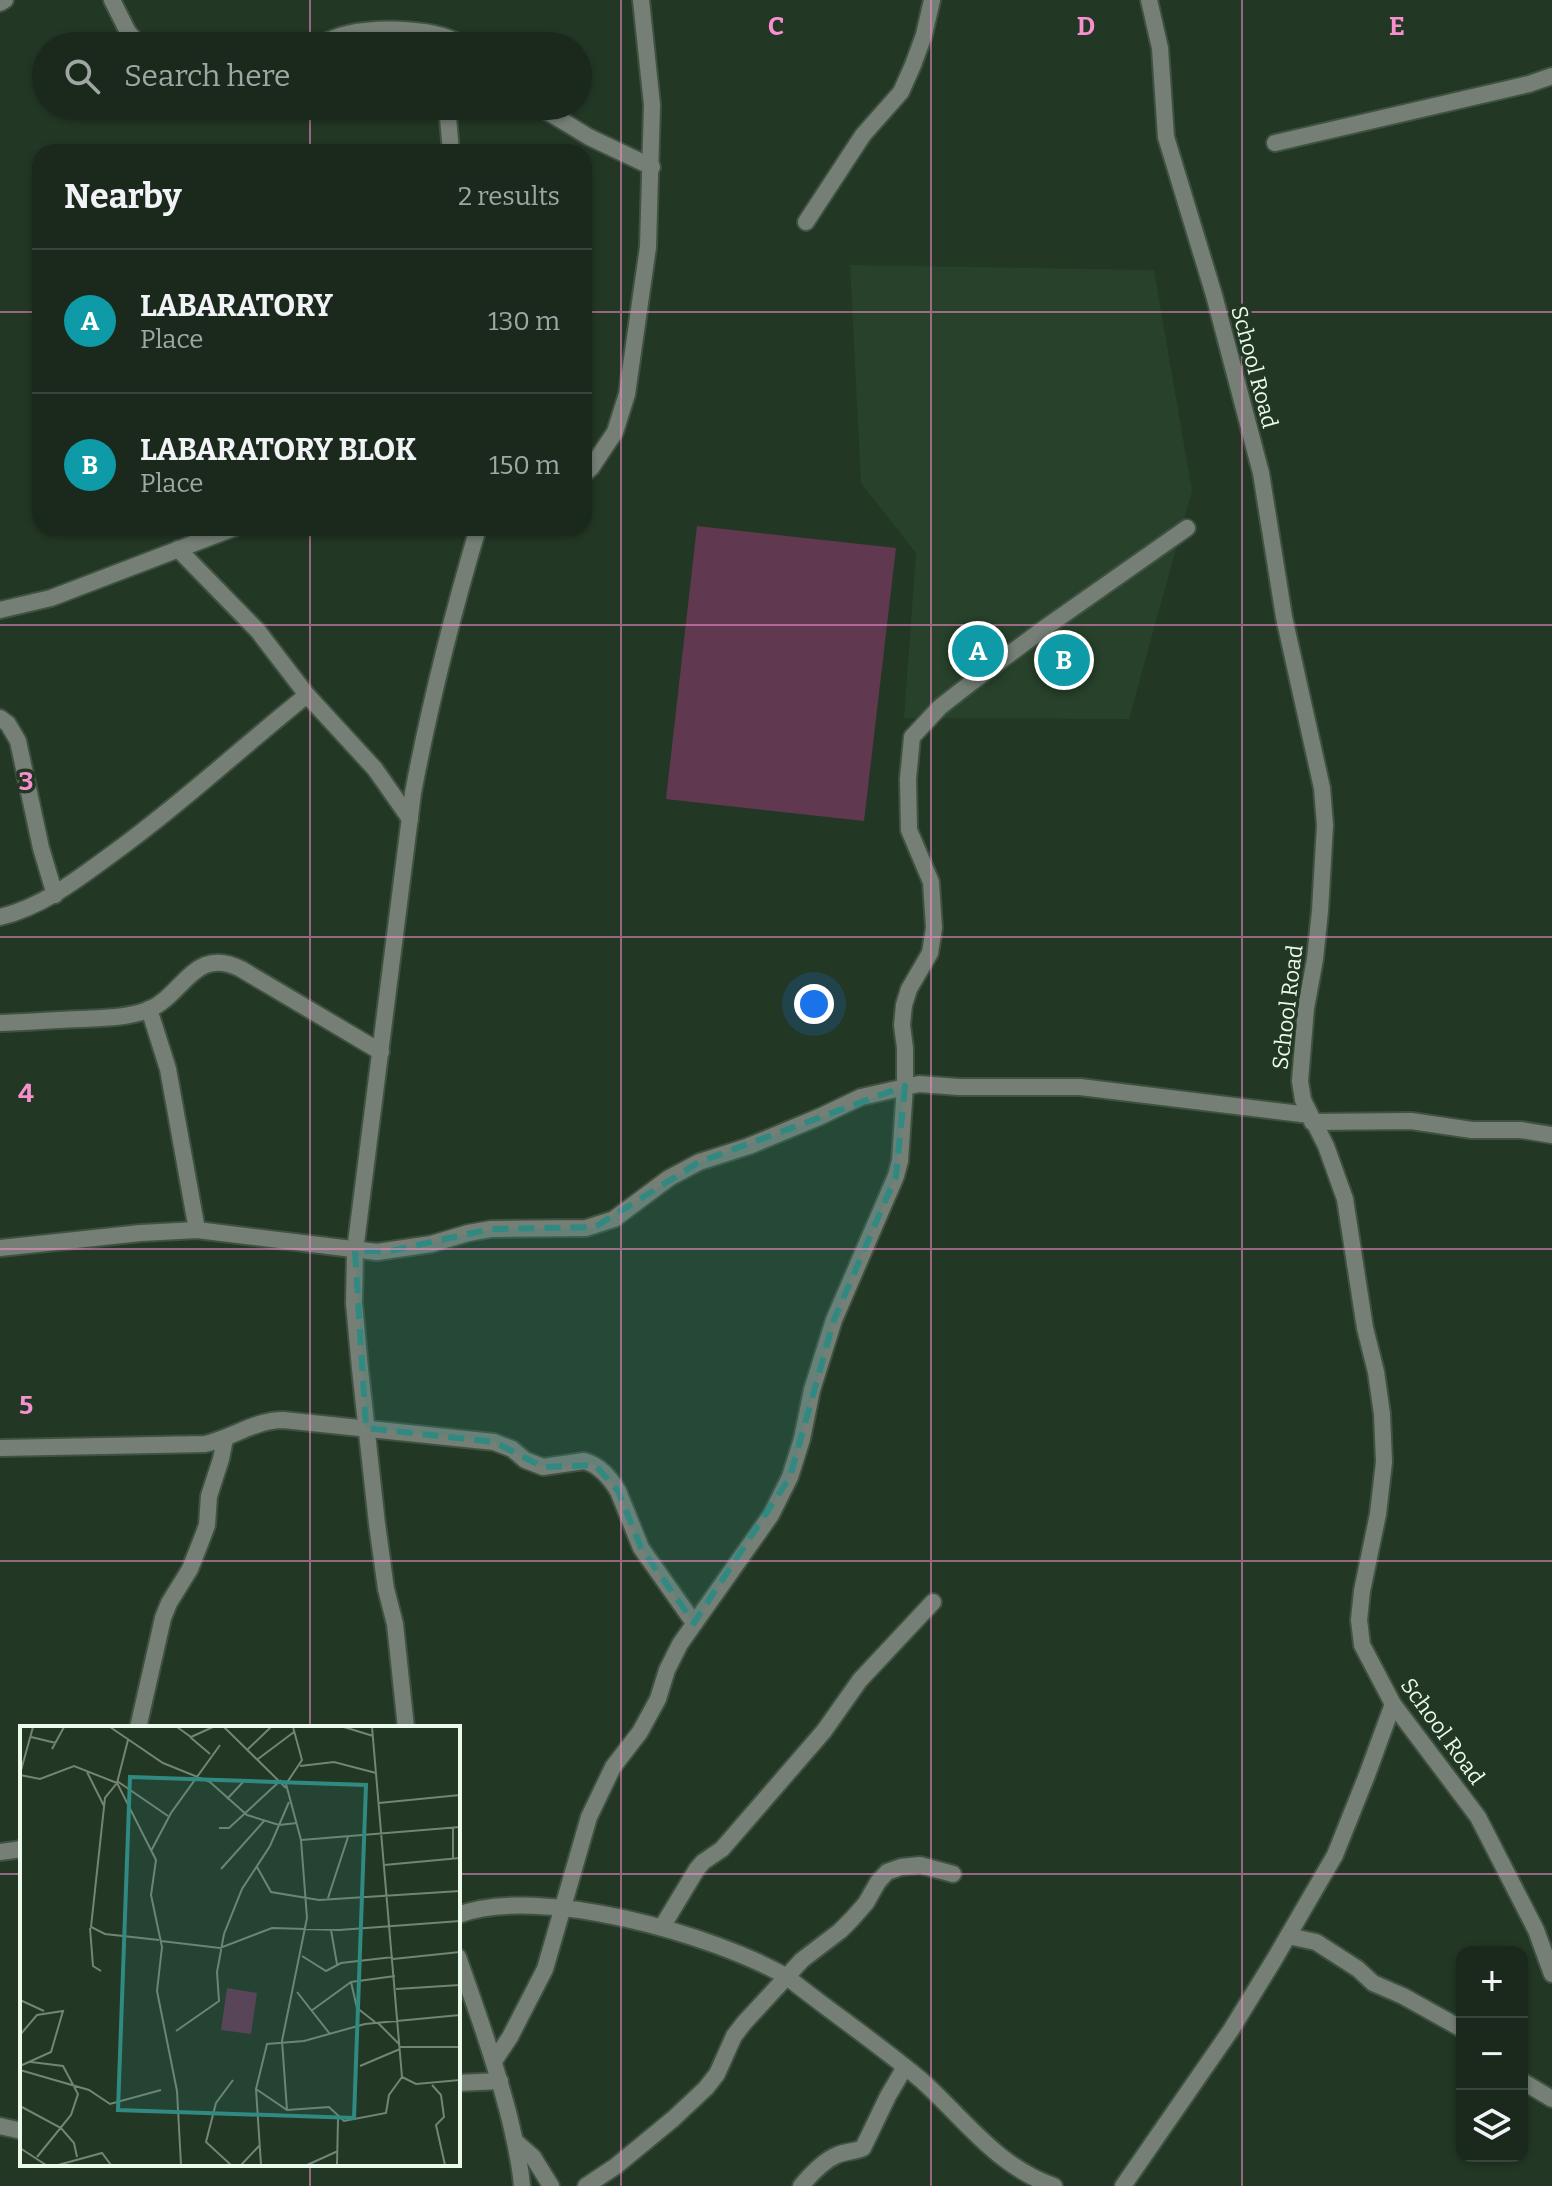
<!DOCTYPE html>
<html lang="en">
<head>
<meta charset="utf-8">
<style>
	:root { --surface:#1a291c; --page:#233125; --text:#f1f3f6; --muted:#9fa6a3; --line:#38453b; --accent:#f790ce }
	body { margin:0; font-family:Bitter,serif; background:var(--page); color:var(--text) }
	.controls { position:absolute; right:24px; bottom:24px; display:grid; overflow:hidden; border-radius:16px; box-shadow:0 2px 6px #0004 }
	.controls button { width:72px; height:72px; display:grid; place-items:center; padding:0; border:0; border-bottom:2px solid var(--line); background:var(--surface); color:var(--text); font:40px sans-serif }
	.you { position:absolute; left:814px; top:1004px; width:28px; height:28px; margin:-20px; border:6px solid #fff; border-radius:50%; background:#1a73e8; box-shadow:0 0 0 12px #1a73e833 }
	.badge { display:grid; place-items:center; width:52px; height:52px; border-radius:50%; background:var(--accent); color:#fff; font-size:26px; font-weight:700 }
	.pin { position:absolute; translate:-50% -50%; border:4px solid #fff; box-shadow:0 2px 8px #0006 }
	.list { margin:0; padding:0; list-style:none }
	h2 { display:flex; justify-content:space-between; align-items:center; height:104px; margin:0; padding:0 32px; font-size:34px }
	h2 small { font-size:26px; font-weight:400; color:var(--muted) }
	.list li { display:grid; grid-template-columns:52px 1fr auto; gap:24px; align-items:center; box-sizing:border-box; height:144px; padding:0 32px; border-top:2px solid var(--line) }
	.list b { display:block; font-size:30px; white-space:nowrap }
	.list p { margin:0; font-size:26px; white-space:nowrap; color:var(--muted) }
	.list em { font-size:26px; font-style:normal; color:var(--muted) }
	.icon { flex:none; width:44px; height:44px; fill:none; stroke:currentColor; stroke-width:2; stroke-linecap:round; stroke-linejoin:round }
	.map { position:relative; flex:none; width:1552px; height:2186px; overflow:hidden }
	.search { position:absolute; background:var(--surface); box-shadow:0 2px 6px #0004; left:32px; top:32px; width:560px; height:88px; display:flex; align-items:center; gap:20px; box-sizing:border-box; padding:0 28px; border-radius:44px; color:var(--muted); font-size:30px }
	.panel { position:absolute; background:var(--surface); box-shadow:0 2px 6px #0004; left:32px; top:144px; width:560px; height:392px; border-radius:24px }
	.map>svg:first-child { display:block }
</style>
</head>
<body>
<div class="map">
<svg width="1552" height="2186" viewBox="0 0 1552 2186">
	<rect width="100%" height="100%" fill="#233725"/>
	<path fill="#27412a" d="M850,265l304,5 38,221 -63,228 -225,-1 12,-165 -55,-70z"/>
	<path fill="#603950" d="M697,526l199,22 -32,273 -198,-22z"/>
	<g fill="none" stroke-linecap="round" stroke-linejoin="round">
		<g stroke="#3f5241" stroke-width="20">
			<g id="street">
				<path d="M112,0l16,32 12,14"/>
				<path d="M1149,0l11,48 6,89 48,158 47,178 23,144 38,171 3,37 -5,86 -5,48 -9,49 -6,73 3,19 23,46 19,53 20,129 11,44 6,42 2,48 -6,52 -16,77 -3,29 3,25 31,59 85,113 58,113 16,44"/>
				<path d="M0,3l5,-3"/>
				<path d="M318,46c9,-5 19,-10 29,-12 31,-7 91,-7 117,12"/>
				<path d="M447,106l4,46"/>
				<path d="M538,106l51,31 63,30"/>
				<path d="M1275,143l254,-59 23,-8"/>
				<path d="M806,222l57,-87 38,-43 12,-27 11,-30 8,-35"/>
				<path d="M584,474l7,-6 24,-36 12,-38 21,-147 4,-142 -11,-105"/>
				<path d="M178,549l80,82 49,64 68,74 35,50"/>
				<path d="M0,610l51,-12 183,-70"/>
				<path d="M0,718l8,6 10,17 23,107 14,47"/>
				<path d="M0,917c42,-10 78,-38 112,-63 68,-49 130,-107 195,-159"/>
				<path d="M149,1009l19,60 29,161"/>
				<path d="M0,1023c27,-1 54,-3 80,-4 23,-1 46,-1 68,-9 36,-15 46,-65 93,-41l140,83"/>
				<path d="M1312,1122l99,-1 61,9h49l31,5"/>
				<path d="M0,1248l141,-15 56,-3 180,22 54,-8 37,-11 23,-4 95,-1 28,-9 55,-41 30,-16 50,-16 70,-29 42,-20 58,-13 40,3h121l229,28"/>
				<path d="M0,1448l205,-4c27,-6 50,-24 78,-24l211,22 18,7 13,11 18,7 41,-6c16,4 26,17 34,30l23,57 53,75"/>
				<path d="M138,1728l25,-110 6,-15 21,-34 13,-33 4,-11 2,-29 12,-37 4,-20"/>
				<path d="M406,1728l-11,-104 -9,-35 -9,-65 -17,-155 -6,-66 1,-52 58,-458c17,-90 39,-177 65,-265"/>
				<path d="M0,1852l22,-3"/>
				<path d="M458,1915c80,-31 257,20 329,62 44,35 90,66 133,102 43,38 77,88 134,107"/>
				<path d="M662,1927l35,-58 6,-7 19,-13 102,-118 36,-51 73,-78"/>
				<path d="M1288,1936l28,6 42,27 15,14 30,13 59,33"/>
				<path d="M458,1957c18,51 36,102 50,155 6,24 12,49 14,74"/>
				<path d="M494,2061l16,-24 35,-68 44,-152 24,-50 27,-35 18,-33 9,-29 13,-26 91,-129 19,-38 12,-38 10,-49 22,-70 62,-144 4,-15 5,-75v-38l-3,-23 2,-20 5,-16 21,-36 4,-25 -3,-46 -22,-52 -1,-51 4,-42 28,-30 32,-25 74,-55 141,-99"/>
				<path d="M1522,2081l30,18"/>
				<path d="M458,2083l42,-2"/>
				<path d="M0,2126l22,5"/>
				<path d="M516,2142l17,15 18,29"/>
				<path d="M586,2186l30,-20 57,-47 33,-31 11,-14 17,-38 10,-13 58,-63 38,-29 12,-12 14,-16 12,-21 9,-10 14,-5 19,-2 33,9"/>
				<path d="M801,2186c10,-12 22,-25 36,-31 9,-4 17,-3 26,-7l25,-52 17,-29"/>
				<path d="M1123,2186l108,-156 43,-70 61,-105 32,-80 26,-71"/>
			</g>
		</g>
		<use href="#street" stroke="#757f76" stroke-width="16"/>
	</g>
	<path fill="#308a81" fill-opacity="0.2" stroke="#308a81" stroke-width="6" stroke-dasharray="16 10" stroke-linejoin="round" d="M905,1086l-9,90 -62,144 -44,157 -96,146 -53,-75 -23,-57 -23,-26 -52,2 -49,-25 -128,-14 -11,-177h35l101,-22 104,-2 104,-65z"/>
	<path fill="none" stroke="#f790ce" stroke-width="2" stroke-opacity="0.55" d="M310,0v46M621,0v2186M931,0v2186M1242,0v2186M310,106v46M0,312h40M584,312h968M310,528v1200M0,625h1552M0,937h1552M0,1249h1552M0,1561h1552M0,1874h22M458,1874h1094M310,2164v22"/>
	<g text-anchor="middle" stroke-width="7" stroke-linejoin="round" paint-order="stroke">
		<g font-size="22" fill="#ecf9ed" stroke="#233725">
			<text transform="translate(1255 367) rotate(75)" y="8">School Road</text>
			<text transform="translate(1287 1007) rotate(-83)" y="8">School Road</text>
			<text transform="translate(1443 1731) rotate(54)" y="8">School Road</text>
		</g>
	</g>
	<g transform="translate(20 1726)">
		<rect width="440" height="440" fill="#233725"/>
		<path d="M207,262l30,5 -6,41 -30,-4z" fill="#603950"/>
		<path fill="none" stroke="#738575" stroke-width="2" d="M90,1l53,36 47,19 37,33 32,10 18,-2M157,1l14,10 22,-10M204,1l62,61M324,1l29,9M352,1l30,350 14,7 44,-4M11,11l25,6M170,11l20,17M108,14l-11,43 39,77 -5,35 11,52 -5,44 20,100 4,74M32,23l12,-22M227,24l24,-23M238,33l36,-27M280,40l34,-4 42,11M67,46l17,34M0,48l13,-47M0,49l20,4 34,-13 43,17 -12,15 -14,129 14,7 54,6M97,55l51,35M207,73l18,-19M359,77l81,-8M199,102h10l52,-48M433,102v30M281,114l159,-13M131,125l20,-38 49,-68M364,139l76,-7M237,141l14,25 48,8 141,-9M201,143l43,-48M308,172l20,-61M70,202l3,38 8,5M311,204l6,34M141,215l59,7 52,-20 67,2 121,-9M282,230l24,15 15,-8 52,-6M373,233l67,-7M331,256l6,26 18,14M376,263l64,-4M277,266l33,42M0,274l24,11M291,285l40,-29 44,-6M358,297l21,21M156,305l43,-30 -2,-29 7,-38 18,-45 28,-43 19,-44M0,309l17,-20 26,-4 -12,41 -31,14M380,321h60M11,336l32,4 15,28 -7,21 -34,42M340,340l40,-17M0,344l69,20 21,14 51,-14M412,359l9,10 3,22 -8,8 9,40M236,363l31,21 42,-3 15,14 42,-8 3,-18 13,-18M0,380l41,22 13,15 3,14M267,384l-5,-69 25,-123 -6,-78 -15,-56 16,-24 -9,-33M0,422l26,17M38,439l44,-12 9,12M211,439l-25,-23 10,-39 17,-23M221,439l18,-19M241,439l-5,-76 11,-45 37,-3 61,-17 95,-9M287,439l31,-14M317,439l1,-46"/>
		<path fill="#308a81" fill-opacity="0.15" stroke="#308a81" stroke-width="4" d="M110,51l236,8 -12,333 -236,-8z"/>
		<rect width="440" height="440" fill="none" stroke="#ecf9ed" stroke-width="4"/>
	</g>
	<g font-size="26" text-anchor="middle" font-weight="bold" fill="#f790ce" stroke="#233725" stroke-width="7" stroke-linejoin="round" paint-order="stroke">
		<text x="776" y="35">C</text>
		<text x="1086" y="35">D</text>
		<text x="1397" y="35">E</text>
		<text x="26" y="790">3</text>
		<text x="26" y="1102">4</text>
		<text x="26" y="1414">5</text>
	</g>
</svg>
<div class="controls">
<button>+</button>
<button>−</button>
<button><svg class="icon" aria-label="layers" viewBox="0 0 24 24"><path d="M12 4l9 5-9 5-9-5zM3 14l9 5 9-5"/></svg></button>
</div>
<div class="you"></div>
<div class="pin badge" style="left:978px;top:651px;background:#0f9aa8">A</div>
<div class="pin badge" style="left:1064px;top:660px;background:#0f9aa8">B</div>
<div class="search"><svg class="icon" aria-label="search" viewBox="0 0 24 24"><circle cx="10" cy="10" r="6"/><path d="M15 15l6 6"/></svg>Search here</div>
<section class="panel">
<h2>Nearby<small>2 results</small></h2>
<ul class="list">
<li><span class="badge" style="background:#0f9aa8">A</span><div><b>LABARATORY</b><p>Place</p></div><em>130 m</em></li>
<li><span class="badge" style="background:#0f9aa8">B</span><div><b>LABARATORY BLOK</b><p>Place</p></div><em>150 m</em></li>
</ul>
</section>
</div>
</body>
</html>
